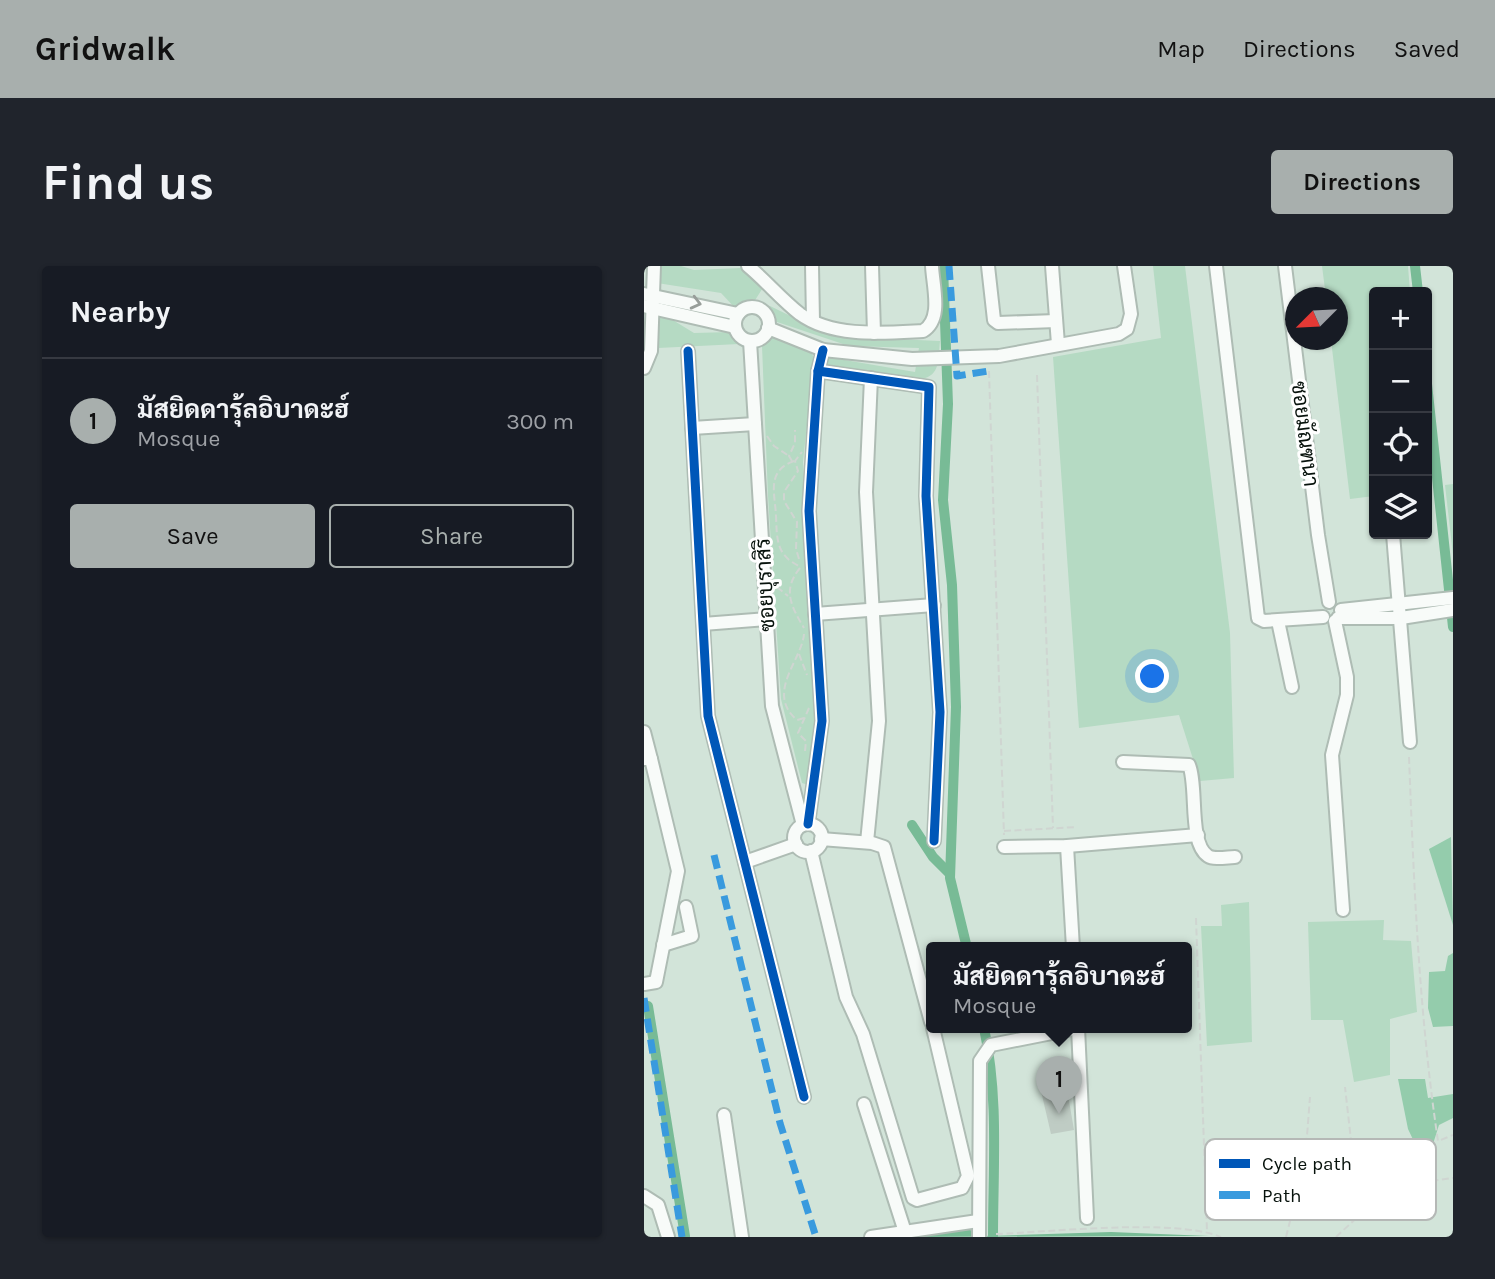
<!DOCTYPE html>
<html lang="en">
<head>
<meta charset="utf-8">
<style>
	:root { --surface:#171b24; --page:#20242c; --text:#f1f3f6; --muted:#9ea1a6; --line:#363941; --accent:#a8afad }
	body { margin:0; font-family:Karla,Sarabun,sans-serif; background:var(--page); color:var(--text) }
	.controls { position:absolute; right:21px; top:21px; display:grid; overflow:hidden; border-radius:7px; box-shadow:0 2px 5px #0004 }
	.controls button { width:63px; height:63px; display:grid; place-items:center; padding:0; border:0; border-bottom:2px solid var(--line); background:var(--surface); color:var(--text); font:35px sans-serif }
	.compass { position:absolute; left:641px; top:21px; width:63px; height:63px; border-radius:50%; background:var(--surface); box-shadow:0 2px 5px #0004; rotate:246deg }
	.you { position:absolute; left:509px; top:411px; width:24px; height:24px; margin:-18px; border:5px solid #fff; border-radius:50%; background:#1a73e8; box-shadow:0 0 0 10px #1a73e833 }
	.badge { display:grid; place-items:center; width:46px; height:46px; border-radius:50%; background:var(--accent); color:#111; font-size:23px; font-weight:700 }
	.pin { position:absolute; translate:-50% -58px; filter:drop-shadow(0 2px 4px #0008) }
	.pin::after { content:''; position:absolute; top:37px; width:24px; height:21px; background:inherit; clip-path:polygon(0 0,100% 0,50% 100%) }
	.popup { position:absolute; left:282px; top:676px; width:266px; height:91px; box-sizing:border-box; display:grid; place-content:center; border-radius:7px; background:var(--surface); filter:drop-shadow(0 2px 5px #0005); font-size:23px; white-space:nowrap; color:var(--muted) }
	.popup b { font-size:26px; color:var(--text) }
	.popup::after { content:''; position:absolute; left:50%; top:100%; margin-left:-14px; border:14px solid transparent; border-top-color:var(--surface) }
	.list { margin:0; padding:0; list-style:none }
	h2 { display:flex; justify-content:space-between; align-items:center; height:91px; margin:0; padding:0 28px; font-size:30px }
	h2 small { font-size:23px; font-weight:400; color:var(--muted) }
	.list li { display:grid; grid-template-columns:46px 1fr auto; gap:21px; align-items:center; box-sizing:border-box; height:126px; padding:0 28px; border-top:2px solid var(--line) }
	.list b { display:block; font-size:26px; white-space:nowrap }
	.list p { margin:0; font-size:23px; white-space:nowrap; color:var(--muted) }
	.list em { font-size:23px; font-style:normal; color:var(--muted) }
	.actions { display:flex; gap:14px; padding:21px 28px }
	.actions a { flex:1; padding:16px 0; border:2px solid var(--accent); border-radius:7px; text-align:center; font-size:24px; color:var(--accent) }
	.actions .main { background:var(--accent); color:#111 }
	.icon { flex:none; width:38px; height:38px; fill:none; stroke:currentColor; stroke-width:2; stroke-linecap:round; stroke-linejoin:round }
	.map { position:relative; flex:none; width:809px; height:971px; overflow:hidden; border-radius:7px }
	header { display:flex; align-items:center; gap:42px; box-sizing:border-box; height:98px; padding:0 35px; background:var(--accent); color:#111 }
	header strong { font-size:33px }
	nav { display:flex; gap:38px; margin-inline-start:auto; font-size:24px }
	.intro { display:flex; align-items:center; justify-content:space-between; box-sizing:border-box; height:168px; padding:0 42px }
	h1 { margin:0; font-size:49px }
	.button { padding:18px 32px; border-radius:7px; background:var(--accent); color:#111; font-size:24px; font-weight:700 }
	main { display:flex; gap:42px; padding:0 42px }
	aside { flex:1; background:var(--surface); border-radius:7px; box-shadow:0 2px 5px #0004 }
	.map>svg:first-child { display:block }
</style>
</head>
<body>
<header>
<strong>Gridwalk</strong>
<nav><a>Map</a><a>Directions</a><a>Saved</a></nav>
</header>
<div class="intro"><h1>Find us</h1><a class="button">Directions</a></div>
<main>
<aside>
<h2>Nearby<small></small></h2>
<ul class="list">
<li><span class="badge">1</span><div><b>มัสยิดดารุ้ลอิบาดะฮ์</b><p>Mosque</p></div><em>300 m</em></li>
</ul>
<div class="actions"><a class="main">Save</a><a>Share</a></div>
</aside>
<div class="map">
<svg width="809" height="971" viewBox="0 0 809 971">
	<rect width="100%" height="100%" fill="#d2e4d9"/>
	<g fill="#b5dac3">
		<path d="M13,0h24l13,4 47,-2 23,18 -12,19 -16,4 -15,-16 -64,-10z"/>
		<path d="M509,0h32l45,367 4,145 -34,3 -21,-66 -100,13 -26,-371 108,-19z"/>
		<path d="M678,0h86l2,26h-36v204l-24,3 -19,-159h7v-42l-12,-1z"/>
		<path d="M126,40l41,20 38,11 91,4c-2,17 1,35 -19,38l-88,-9 -7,-7 1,-6 88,15 4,-24 -70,-2 -78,-26z"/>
		<path d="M14,45l36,22 37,-1 7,6 1,6 -81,4z"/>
		<path d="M126,70l39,12 5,10 -11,104 14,254 -8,67 -4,1 -3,-1 -21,-84 -13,-203 -6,-150 1,-5z"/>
		<path d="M809,218v71l-8,-70z"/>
		<path d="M605,636l3,140 -45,4 -6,-120h21l-1,-21z"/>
		<path d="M740,654l-1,20 28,1 6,71 -27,7v56l-36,7 -11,-62h-32l-3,-98z"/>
	</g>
	<g fill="#94ccac">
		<path d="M807,571l2,88 -24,-76z"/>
		<path d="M809,687v73l-20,1 -5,-19 1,-36 16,-1 3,-15z"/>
		<path d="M754,813h27l3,19 25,-4v24l-14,7 -6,19 -15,6 -10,-21z"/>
	</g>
	<path fill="#78bb96" d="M323,963l21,7 123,-4 98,4 -306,1z"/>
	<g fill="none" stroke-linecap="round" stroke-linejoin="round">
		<g stroke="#78bb96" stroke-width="10">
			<path d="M299,0l5,138 -5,96 9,85 4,122 -6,171 17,70"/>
			<path d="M771,0l3,26"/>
			<path d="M783,118l26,243"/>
			<path d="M268,559l21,32 17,17"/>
			<path d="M4,740l37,230"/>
			<path d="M340,762c15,70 9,139 9,209"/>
		</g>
	</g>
	<path fill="#bfccc4" d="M424,807l4,21 -4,1 6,35 -23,4 -13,-56z"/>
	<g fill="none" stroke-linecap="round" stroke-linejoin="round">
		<g stroke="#aebcb4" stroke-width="16">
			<g id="minor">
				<path d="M104,0c18,15 34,34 52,48 33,24 84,19 123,17 20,-12 10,-44 9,-65"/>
				<path d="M168,0l1,54"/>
				<path d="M228,0l2,67"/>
				<path d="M344,0l6,54 4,3 58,-2"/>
				<path d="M408,0l6,78"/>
				<path d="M572,0l42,352 6,3 59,-4"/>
				<path d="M641,0l33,269 11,67"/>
				<path d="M0,28l94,20"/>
				<path d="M0,40l91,21"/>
				<circle cx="108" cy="58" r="17"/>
				<path d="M124,62l55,22 89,9 87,-3 120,-22 8,-5 4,-15 -7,-48"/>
				<path d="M106,75l22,365 31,119"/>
				<path d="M44,85l20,365 96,381"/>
				<path d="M0,102l7,-17 3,-85"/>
				<path d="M174,105l111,16 -3,109 14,216 -6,129"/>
				<path d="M48,162l63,-4"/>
				<path d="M749,268l17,208"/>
				<path d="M697,344l112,-12"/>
				<path d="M171,348l119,-9"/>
				<path d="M694,352h63l52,-8"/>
				<path d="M634,355l14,66"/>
				<path d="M691,355l12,56v18l-15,60 11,155"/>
				<path d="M59,358l64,-5"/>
				<path d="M0,466l7,27h-7"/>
				<path d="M479,496l66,3c9,21 -1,78 19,91 6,4 20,1 27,1"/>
				<path d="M164,558l14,-103 -13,-210 9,-140 5,-21"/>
				<circle cx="164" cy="572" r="14"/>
				<path d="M177,573l51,4 12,4 47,175"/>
				<path d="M223,576l12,-121 -13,-229 5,-114"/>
				<path d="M423,580l6,102"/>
				<path d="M360,581l63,-1 131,-11"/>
				<path d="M167,585l35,146 17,37 50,164 4,2 45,-12 6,-12 -35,-148"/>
				<path d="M101,596l51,-18"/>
				<path d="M19,679l29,-9 -6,-29"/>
				<path d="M0,718l12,-2 22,-111 -27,-112"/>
				<path d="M434,762l9,190"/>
				<path d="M220,838l41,128"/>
				<path d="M80,849l18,122"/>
				<path d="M0,930l14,9 10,32"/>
				<path d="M227,971l107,-16"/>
				<path d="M335,971l1,-176 11,-16 86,-17"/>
			</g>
		</g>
		<g stroke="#cfd5d1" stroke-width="2" stroke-dasharray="7 3.5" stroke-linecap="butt">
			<path d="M345,105l15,464"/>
			<path d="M393,109l16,453"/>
			<path d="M123,170l7,10 15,10"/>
			<path d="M148,195l-3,-5 6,-13v-13"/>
			<path d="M150,195c-28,10 -19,32 -18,55 1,23 0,39 23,50"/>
			<path d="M155,293l-3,-10 1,-27 -13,-21v-9l14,-21 -3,-10 7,-9"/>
			<path d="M156,302c-18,22 -9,38 4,60"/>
			<path d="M133,321l11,9"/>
			<path d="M155,388l8,21"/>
			<path d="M160,452l-7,2c-32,-27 5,-60 7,-86"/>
			<path d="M161,485l1,-10 -8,-8 11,-25"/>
			<path d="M765,491c5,129 10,257 29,384l15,-6"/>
			<path d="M360,565l73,-4"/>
			<path d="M552,652l11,313"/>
			<path d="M662,896l46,-13 -7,-62"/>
			<path d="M352,968c54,-2 179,-16 225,3"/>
			<path d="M642,971l19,-75 5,-65"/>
			<path d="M692,971l54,-50 63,-9"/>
		</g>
		<use href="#minor" stroke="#f8fbf9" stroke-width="12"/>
		<g stroke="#399ade" stroke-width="7" stroke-dasharray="14 7" stroke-linecap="butt">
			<path d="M305,0l8,110 32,-5"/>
			<path d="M70,589l66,268 36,114"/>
			<path d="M0,732l38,239"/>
		</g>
		<g stroke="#fff" stroke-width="13">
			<g id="cycleway">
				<path d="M44,85l20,365 96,381"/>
				<path d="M174,105l111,16 -3,109 14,216 -6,129"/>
				<path d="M164,558l14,-103 -13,-210 9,-140 5,-21"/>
			</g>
		</g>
		<use href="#cycleway" stroke="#0057b8" stroke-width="9"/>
	</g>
	<defs><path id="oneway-chevron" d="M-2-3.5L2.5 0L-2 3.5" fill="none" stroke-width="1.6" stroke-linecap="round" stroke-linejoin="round" transform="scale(1.75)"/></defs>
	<use stroke="#989e9a" href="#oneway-chevron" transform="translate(52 37) rotate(14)"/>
	<g text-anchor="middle" stroke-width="6" stroke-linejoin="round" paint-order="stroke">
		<g font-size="21" fill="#07120c" stroke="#fff">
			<text transform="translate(661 168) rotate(83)" y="7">ซอยมัณฑนา</text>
			<text transform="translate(121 319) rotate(-93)" y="7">ซอยบุราสิริ</text>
		</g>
	</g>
	<rect x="561" y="873" width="231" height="81" rx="10" fill="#fff" stroke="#b5b8b6" stroke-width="2"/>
	<rect x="575" y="893" width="31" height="9" fill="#0057b8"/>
	<rect x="575" y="925" width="31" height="8" fill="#399ade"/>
	<g font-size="19" fill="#07120c">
		<text x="618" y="904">Cycle path</text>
		<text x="618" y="936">Path</text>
	</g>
</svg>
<div class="controls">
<button>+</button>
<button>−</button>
<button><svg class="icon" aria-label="locate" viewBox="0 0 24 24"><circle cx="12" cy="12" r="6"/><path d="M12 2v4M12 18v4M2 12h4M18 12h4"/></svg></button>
<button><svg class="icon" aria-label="layers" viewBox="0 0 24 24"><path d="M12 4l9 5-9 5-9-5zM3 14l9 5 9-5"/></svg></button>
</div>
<svg class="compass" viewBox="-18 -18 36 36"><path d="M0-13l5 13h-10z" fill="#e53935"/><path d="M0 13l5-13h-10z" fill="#9ea1a6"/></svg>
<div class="you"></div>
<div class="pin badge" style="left:415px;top:848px">1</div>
<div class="popup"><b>มัสยิดดารุ้ลอิบาดะฮ์</b>Mosque</div>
</div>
</main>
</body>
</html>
